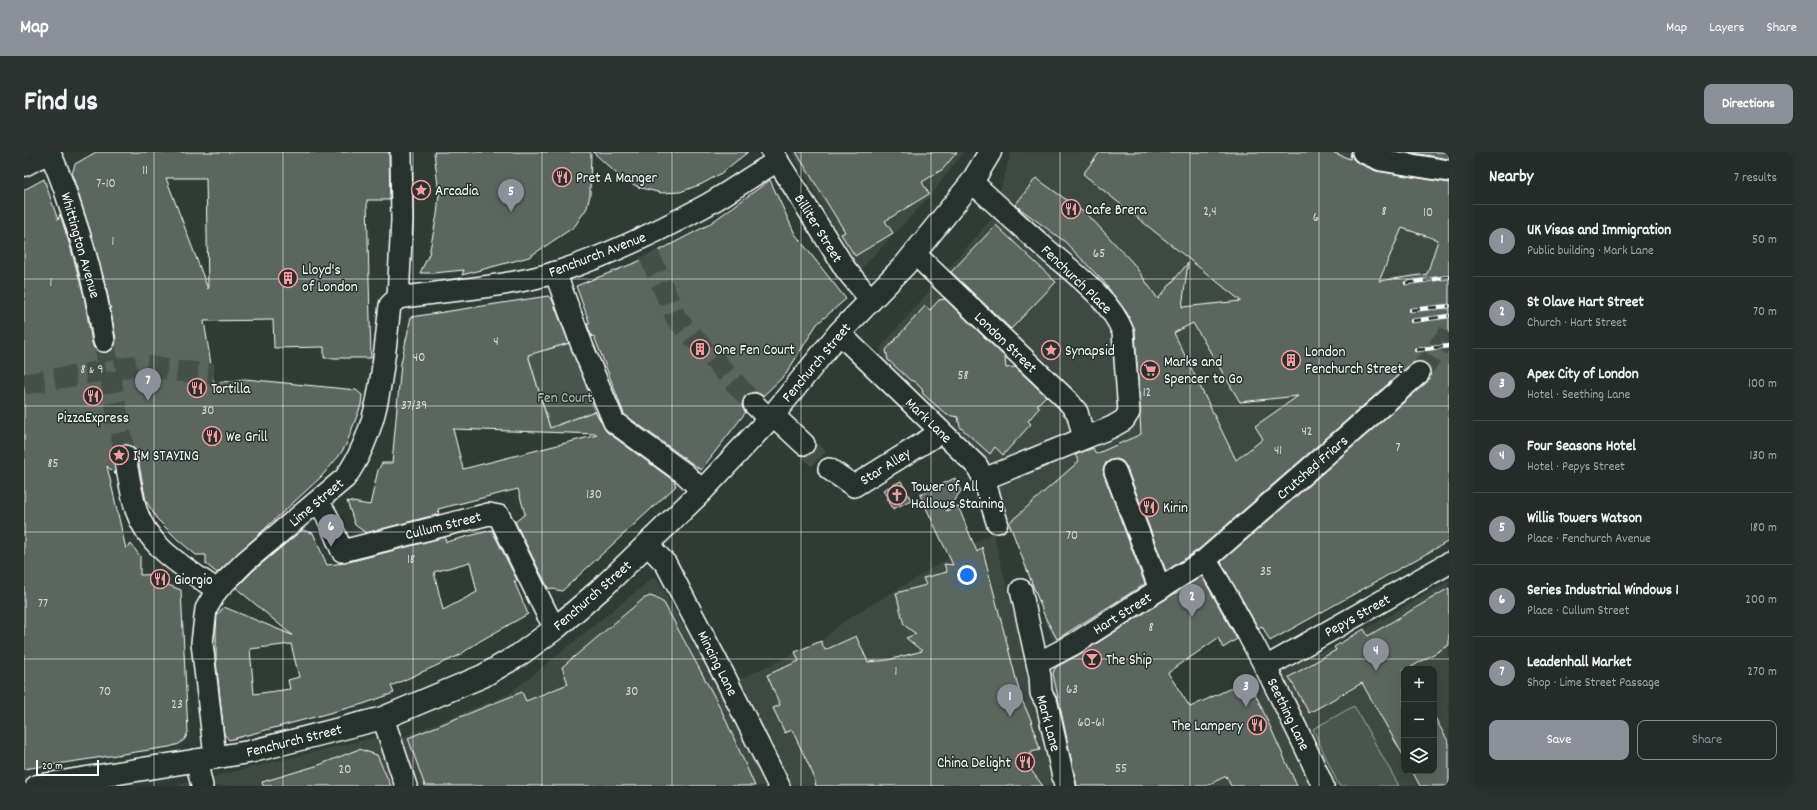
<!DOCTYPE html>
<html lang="en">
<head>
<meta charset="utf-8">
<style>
	:root { --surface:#232c28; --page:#2b3430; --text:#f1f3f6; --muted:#a3a7a8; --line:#404845; --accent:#8c9099 }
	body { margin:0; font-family:Dekko,sans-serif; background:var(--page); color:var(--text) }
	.controls { position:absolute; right:12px; bottom:12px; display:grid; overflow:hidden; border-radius:8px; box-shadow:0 4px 16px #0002 }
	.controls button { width:36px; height:36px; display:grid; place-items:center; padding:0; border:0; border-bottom:1px solid var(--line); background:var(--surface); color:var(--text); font:20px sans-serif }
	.scale { position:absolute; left:12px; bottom:10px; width:63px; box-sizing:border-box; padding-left:4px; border:2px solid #fff; border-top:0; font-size:11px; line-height:14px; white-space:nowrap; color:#fff; -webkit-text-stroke:3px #26332d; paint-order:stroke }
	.you { position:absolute; left:943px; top:423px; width:14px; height:14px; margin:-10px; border:3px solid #fff; border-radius:50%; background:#1a73e8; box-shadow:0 0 0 6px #1a73e833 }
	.badge { display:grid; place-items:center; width:26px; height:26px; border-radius:50%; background:var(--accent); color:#fff; font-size:13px; font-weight:700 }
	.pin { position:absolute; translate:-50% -33px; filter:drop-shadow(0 1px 2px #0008) }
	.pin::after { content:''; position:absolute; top:21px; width:14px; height:12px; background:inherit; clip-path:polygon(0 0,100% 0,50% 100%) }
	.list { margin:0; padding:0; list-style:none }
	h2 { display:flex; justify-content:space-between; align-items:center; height:52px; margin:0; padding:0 16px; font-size:17px }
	h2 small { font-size:13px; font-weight:400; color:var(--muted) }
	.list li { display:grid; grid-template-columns:26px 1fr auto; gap:12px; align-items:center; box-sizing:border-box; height:72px; padding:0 16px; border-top:1px solid var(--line) }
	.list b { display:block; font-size:15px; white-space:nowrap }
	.list p { margin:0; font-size:13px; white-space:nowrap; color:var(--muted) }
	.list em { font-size:13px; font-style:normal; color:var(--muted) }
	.actions { display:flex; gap:8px; padding:12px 16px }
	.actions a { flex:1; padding:9px 0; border:1px solid var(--accent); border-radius:8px; text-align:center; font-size:14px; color:var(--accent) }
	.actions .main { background:var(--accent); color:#fff }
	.icon { flex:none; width:22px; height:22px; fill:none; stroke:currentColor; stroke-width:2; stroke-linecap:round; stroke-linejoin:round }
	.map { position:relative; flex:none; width:1425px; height:634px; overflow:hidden; border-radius:8px }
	header { display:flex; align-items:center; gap:24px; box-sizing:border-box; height:56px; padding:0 20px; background:var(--accent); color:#fff }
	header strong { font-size:19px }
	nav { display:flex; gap:22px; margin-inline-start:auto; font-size:14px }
	.intro { display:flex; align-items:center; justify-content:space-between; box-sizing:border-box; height:96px; padding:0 24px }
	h1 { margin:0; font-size:28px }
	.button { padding:10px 18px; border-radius:8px; background:var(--accent); color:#fff; font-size:14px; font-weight:700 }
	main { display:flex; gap:24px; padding:0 24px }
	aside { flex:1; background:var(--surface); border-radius:8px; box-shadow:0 4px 16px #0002 }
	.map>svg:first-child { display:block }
</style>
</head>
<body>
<header>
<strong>Map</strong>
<nav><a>Map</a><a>Layers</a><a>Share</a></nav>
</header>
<div class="intro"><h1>Find us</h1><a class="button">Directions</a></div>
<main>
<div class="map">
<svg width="1425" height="634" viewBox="0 0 1425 634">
	<rect width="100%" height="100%" fill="#2f3b35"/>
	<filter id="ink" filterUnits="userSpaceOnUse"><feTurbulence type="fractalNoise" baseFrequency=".025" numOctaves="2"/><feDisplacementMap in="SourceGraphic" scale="8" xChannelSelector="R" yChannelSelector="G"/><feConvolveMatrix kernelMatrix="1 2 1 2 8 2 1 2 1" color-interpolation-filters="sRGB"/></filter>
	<g filter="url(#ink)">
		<g fill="#3c4842" fill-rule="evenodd">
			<path d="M768,0h172l-33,43 -69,73h-6z"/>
			<path d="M987,0h438v162l-5,12 -43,56 -190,165 -56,31 -101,66 -60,-159 -4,-19 -9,-14 -97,-91 -4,-13 112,-130z"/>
			<path d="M969,380l64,254h-883l198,-48 30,-1 107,-43 146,-118 63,111 16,-5 88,-42 22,-19z"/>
			<path d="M1425,429v205h-375l-25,-115 8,-9 73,-47 12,21 48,71 59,-27 85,-33zM1380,517h30v102h-30z"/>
		</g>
		<g fill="#4a544f" stroke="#a4aaa7">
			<path d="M543,192h4l24,67 -36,13 -8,7 -24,-80 17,-5 2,4z"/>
			<path d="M1330,554l45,80h-60l-26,-57z"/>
		</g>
		<g fill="#5b6661" stroke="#fff" fill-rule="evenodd">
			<path d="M72,0h293l1,48h-23l4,158h-47v-11l-50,1 -1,-28 -69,1 10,62 31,-4 111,11 6,5 -1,10 -15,40 -7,11 -18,21 -104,96 -11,-9v-9h-10l-19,-16 -20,-20 -11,-18 -9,-47 -3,-6 -4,-3 -7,-1 -5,3 -4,4 -1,7 3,17 -9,-9 19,83 5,-5 9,12v19l23,-1v9l18,7 7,142 -3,7 -6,5 -10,3 -145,22v-579l20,-11 14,41 2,-6 11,35 13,47 8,47 2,5 5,4 6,1 6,-2 4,-5 1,-7 -9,-48 -13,-48 -22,-69 3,-10zM142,26h40l2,111z"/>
			<path d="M410,0h157l-1,43 -3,13 -13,19 -45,30 -67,18 2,-5 -30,3h-14l9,-19 8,-39 2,-21z"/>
			<path d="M569,0h155l-28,22 -18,10 -22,8 -19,1 -23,-6 -19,-11z"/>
			<path d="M772,0h161l-14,17 -21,13 7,12 -44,27 8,12 -38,23 -14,-22 4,-2z"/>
			<path d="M1076,0h232l18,7 1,-7 2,7 5,4 18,8 73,12v358l-179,100 -8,-15 -4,2 -37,-66 206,-180 3,-6 1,-6 -3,-5 -5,-3 -6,-1 -6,3 -213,186 -32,21 -40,-105 -4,-5 -5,-2 -6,1 -5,3 -3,6 1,6 41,109 -88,55 -12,-22 -36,-94 70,-62 -4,-6 18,-7 3,6 45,-20 -6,-103 -8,-18 -24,-32 -39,-40 -49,-36 21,-27 53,38 44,47 25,36 30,-36 -6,44 59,-6 -158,-127zM1378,76l36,12 -11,34 -48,7zM1169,171l47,79 58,-6 -43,30 8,13 -27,21 -62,-127z"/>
			<path d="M1383,0h42v7z"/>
			<path d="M746,28l25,54 51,65 -29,25 -31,50 -23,22 -6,-3 -6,-1 -6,4 -2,5 -1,6 4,5 -45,58 -77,-56 -30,-78 -2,1 -6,-15 4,2 -14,-38 61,-24 71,-37z"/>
			<path d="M972,73l60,57 -45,47 -60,-57z"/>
			<path d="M524,144l4,3 17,44 -41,12 22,73 45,-17 12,21 67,49 2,5 -114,105 -14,-3 -33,-66 10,-8 -7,-25 -80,20 1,5 -73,19 -11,-8 -8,-24 23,4 8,-35 4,-7h10l9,-100 10,-46zM429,277l144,5v1l-134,34z"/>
			<path d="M921,147l60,58 1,11 9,-1 31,29 -9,9 3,2 -12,14 3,3 -28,31 -8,-8 -5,7 -30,-27 -2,-10 -11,-2 -24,-21 -1,-5 -7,-7 -5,-2 -22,-20 -2,-10 39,-44 5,4 9,-10z"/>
			<path d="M931,326l6,13 -15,20 12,-5 19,46 5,-5 39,151 10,22 9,30 -9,2 2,13 -5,1 15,20h-227l-3,-12 -21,-44 -7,3 -12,-25 7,-3 -13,-30 32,-14 -4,-9 26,-11 4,9 31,-14 12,26 20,-2 34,-9 -16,-13 10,-4 -12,-9 -8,-32 30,-8 -3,-7 24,-6 -3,-8 9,1 -33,-70z"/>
			<path d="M877,329l10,19 -18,9 -10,-19z"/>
			<path d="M278,378l11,3 14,32 18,-2 100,-26 1,5 46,-12 26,52 -4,-1 14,33 -48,27 -22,15 -67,30 3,7 -31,11 -134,36 -5,-6 -8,-73v-30l1,-16 7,-8 68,28 -56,-47 18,-18zM446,410l7,30 -34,18 -9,-38zM267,492l8,33 -11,3 2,9 -36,5 -4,-45z"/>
			<path d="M1178,424l35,63 -14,9 -5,-10 -50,35 22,34 59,-27 48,106h-66l-5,-10 -20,10h-129l-24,-112 1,-4 2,-3 24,-13z"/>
			<path d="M1425,436v57l-41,24h-4v88l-42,-74 -53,30 -20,-36 47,-27 -2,-3 30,-18 4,7z"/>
			<path d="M626,444l6,2 8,5 57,106 34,77h-330l-17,-48 114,-46 4,9 42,-17 -6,-17 81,-68z"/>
			<path d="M1410,564l15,27v43h-29l-8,-15h22z"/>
			<path d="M335,597l18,6 14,31h-128l-1,-4 57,-17z"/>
		</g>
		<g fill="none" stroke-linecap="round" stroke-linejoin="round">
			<g stroke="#444f49" stroke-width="21" stroke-dasharray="21 10" stroke-linecap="butt">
				<path d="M625,102l27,64 78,86"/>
				<path d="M80,189l21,115"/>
				<path d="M1395,221l30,-40"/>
				<path d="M0,232l115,-19 38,6 37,3"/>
				<path d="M780,292l25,25"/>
			</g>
			<g stroke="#fff" stroke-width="24">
				<g id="street">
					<path d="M25,0c11,20 17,42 24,63 14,41 25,83 31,126"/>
					<path d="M748,0l74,118 25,30"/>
					<path d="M1339,0l18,8 68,11"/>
					<path d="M948,30c24,22 48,44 73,66 27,24 64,49 78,84l6,80 -5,8 -12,7 -128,52"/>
					<path d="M891,102l152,146 10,12 7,26"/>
					<path d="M531,120l28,76 31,74 71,52 17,17"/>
					<path d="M374,146c50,-8 111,-11 159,-26 50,-16 100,-40 146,-65 26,-14 49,-32 75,-46"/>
					<path d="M815,181l138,133 7,13 13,43"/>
					<path d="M730,252l15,15"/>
					<path d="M749,263l31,29"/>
					<path d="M101,304c3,18 6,36 11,54 13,39 50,58 81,80"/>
					<path d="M805,317l25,17 87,-54"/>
					<path d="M1091,319l45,118"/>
					<path d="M294,350l9,14 15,35 147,-37 10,2 48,98 9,14"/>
					<path d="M624,393l18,19 60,115 53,107"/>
					<path d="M1181,408c16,23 28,48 42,72 27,51 53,101 76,154"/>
					<path d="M997,438l19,86 1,17 6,11 18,82"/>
					<path d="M1014,511l36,-19 131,-84 214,-187"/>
					<path d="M1242,515l183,-104"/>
					<path d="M359,566l23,68"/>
					<path d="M191,605l-13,-114 4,-34 11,-19 29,-29 99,-83c36,-50 38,-114 45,-173l8,-7 4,-78 -1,-68"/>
					<path d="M172,608l6,26"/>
				</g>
			</g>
			<g stroke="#fff" stroke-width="25">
				<g id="secondary">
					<path d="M0,13l25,-13"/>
					<path d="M13,634l212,-34 134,-34 100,-42 36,-21 37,-27 46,-40 100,-97 71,-76 66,-82 66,-68 67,-83 18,-30"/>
				</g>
			</g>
			<use href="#street" stroke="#26332d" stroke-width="21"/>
			<use href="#secondary" stroke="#26332d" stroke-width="22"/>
			<g stroke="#fff" stroke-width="4.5">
				<g id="rail">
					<path d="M1382,131l43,-6"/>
					<path d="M1387,158l38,-4"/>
					<path d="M1388,169l37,-5"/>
					<path d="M1392,198l33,-4"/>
				</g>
			</g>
			<use href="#rail" stroke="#26332d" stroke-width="3" stroke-dasharray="9" stroke-linecap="butt"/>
		</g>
	</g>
	<path fill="none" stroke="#fff" stroke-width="1" stroke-opacity="0.55" d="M130,0v634M259,0v634M389,0v634M518,0v634M648,0v634M777,0v634M907,0v634M1036,0v634M1166,0v634M1295,0v634M0,127h1425M0,254h1425M0,380h1425M0,507h1425"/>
	<defs>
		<g id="restaurant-ring" transform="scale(1)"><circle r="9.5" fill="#26332d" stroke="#ff9aa2" stroke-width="1.5"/><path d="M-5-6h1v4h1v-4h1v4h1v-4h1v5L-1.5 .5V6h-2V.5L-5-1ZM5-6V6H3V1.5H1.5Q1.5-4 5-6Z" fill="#ff9aa2"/></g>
		<g id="sight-ring" transform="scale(1)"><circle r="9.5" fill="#26332d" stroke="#ff9aa2" stroke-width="1.5"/><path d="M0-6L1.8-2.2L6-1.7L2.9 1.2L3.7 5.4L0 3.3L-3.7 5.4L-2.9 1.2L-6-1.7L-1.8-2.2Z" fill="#ff9aa2"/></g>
		<g id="building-ring" transform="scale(1)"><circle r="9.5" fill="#26332d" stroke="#ff9aa2" stroke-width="1.5"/><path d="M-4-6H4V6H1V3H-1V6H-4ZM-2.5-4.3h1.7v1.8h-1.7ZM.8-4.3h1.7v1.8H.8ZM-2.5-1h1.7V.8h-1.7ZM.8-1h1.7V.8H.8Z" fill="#ff9aa2"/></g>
		<g id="supermarket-ring" transform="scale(1)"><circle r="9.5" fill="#26332d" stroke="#ff9aa2" stroke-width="1.5"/><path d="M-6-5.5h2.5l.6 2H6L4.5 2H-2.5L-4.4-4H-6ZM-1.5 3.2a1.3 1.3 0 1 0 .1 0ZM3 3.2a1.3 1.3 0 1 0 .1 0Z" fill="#ff9aa2"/></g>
		<g id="church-ring" transform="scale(1)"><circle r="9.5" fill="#26332d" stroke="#ff9aa2" stroke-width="1.5"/><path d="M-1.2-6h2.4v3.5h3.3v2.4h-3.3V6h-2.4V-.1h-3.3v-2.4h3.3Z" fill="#ff9aa2"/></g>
		<g id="bar-ring" transform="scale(1)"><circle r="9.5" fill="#26332d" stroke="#ff9aa2" stroke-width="1.5"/><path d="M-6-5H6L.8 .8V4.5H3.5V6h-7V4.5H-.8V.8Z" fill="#ff9aa2"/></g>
	</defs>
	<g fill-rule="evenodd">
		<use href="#restaurant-ring" x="538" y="25"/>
		<use href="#sight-ring" x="397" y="38"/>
		<use href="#restaurant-ring" x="1047" y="57"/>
		<use href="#building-ring" x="264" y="126"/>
		<use href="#building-ring" x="676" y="197"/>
		<use href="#sight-ring" x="1027" y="198"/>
		<use href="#building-ring" x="1267" y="208"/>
		<use href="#supermarket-ring" x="1126" y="218"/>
		<use href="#restaurant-ring" x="173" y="236"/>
		<use href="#restaurant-ring" x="69" y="244"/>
		<use href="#restaurant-ring" x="188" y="284"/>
		<use href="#sight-ring" x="95" y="303"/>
		<use href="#church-ring" x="873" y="343"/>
		<use href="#restaurant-ring" x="1125" y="355"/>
		<use href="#restaurant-ring" x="136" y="427"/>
		<use href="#bar-ring" x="1068" y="507"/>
		<use href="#restaurant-ring" x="1233" y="573"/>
		<use href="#restaurant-ring" x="1001" y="610"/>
	</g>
	<g text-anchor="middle" stroke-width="3" stroke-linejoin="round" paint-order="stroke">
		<g font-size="13" fill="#d6d9d8">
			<text x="121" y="22">11</text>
			<text x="82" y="35">7-10</text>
			<text x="1186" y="63">2,4</text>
			<text x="1360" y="63">8</text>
			<text x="1404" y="64">10</text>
			<text x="1292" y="69">6</text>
			<text x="89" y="93">1</text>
			<text x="1075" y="105">65</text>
			<text x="27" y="134">1</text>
			<text x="472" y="193">4</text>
			<text x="395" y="209">40</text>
			<text x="68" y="221">8 &amp; 9</text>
			<text x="939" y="227">58</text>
			<text x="1123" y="244">12</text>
			<text x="390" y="257">37/39</text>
			<text x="184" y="262">30</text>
			<text x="1283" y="283">42</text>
			<text x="1374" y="299">7</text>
			<text x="1254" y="302">41</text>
			<text x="29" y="315">85</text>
			<text x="570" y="346">130</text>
			<text x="1048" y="387">70</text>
			<text x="387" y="411">18</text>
			<text x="1242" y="423">35</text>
			<text x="19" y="455">77</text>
			<text x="1127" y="479">8</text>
			<text x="872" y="523">1</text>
			<text x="1048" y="541">63</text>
			<text x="81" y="543">70</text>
			<text x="608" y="543">30</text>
			<text x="153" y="556">23</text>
			<text x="1067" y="574">60-61</text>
			<text x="1097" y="620">55</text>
			<text x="321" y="621">20</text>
		</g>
		<g font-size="15" fill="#fff" stroke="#26332d" text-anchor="start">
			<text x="552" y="30">Pret A Manger</text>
			<text x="411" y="43">Arcadia</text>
			<text x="1061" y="62">Cafe Brera</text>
			<text x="278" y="122">Lloyd's<tspan x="278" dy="17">of London</tspan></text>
			<text x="690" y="202">One Fen Court</text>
			<text x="1041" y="203">Synapsid</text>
			<text x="1281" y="204">London<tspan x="1281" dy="17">Fenchurch Street</tspan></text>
			<text x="1140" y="214">Marks and<tspan x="1140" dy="17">Spencer to Go</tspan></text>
			<text x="187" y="241">Tortilla</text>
			<text x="69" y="270" text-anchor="middle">PizzaExpress</text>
			<text x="202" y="289">We Grill</text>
			<text x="109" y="308">I'M STAYING</text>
			<text x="887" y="339">Tower of All<tspan x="887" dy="17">Hallows Staining</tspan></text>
			<text x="1139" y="360">Kirin</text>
			<text x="150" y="432">Giorgio</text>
			<text x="1082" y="512">The Ship</text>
			<text x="1219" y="578" text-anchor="end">The Lampery</text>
			<text x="987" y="615" text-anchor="end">China Delight</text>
		</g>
		<g font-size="15" fill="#fff" stroke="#26332d">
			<text transform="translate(795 76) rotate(58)" y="5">Billiter Street</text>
			<text transform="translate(57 93) rotate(74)" y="5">Whittington Avenue</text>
			<text transform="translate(573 102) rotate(-21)" y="5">Fenchurch Avenue</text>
			<text transform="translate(1053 127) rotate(44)" y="5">Fenchurch Place</text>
			<text transform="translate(982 190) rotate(44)" y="5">London Street</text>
			<text transform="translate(792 210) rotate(-50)" y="5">Fenchurch Street</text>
			<text transform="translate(905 268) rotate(44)" y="5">Mark Lane</text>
			<text transform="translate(861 314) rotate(-32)" y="5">Star Alley</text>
			<text transform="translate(1288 315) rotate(-41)" y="5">Crutched Friars</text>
			<text transform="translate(292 350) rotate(-40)" y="5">Lime Street</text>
			<text transform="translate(419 373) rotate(-14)" y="5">Cullum Street</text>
			<text transform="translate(568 443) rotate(-41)" y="5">Fenchurch Street</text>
			<text transform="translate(1098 461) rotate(-32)" y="5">Hart Street</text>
			<text transform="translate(1333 463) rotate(-29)" y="5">Pepys Street</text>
			<text transform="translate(694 511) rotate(63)" y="5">Mincing Lane</text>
			<text transform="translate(1265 562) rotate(64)" y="5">Seething Lane</text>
			<text transform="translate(1025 571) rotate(75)" y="5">Mark Lane</text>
			<text transform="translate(270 588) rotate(-14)" y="5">Fenchurch Street</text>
		</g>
		<g font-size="15" fill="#b7bbb9" stroke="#26332d">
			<text x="541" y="250">Fen Court</text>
		</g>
	</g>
</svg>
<div class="controls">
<button>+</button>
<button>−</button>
<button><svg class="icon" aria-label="layers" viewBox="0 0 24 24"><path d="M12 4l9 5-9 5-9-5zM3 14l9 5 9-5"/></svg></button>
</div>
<div class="scale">20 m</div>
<div class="you"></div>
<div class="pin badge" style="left:986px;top:565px">1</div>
<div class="pin badge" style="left:1168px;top:465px">2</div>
<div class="pin badge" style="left:1222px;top:555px">3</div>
<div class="pin badge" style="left:1352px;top:519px">4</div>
<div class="pin badge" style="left:487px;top:60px">5</div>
<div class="pin badge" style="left:307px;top:395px">6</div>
<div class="pin badge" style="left:124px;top:249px">7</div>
</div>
<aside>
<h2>Nearby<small>7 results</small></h2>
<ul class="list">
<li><span class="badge">1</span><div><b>UK Visas and Immigration</b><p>Public building · Mark Lane</p></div><em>50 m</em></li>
<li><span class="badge">2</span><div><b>St Olave Hart Street</b><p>Church · Hart Street</p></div><em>70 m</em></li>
<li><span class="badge">3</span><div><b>Apex City of London</b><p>Hotel · Seething Lane</p></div><em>100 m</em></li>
<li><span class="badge">4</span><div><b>Four Seasons Hotel</b><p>Hotel · Pepys Street</p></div><em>130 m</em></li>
<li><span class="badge">5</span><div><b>Willis Towers Watson</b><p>Place · Fenchurch Avenue</p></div><em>180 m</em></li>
<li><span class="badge">6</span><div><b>Series Industrial Windows 1</b><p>Place · Cullum Street</p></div><em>200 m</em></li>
<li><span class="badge">7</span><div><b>Leadenhall Market</b><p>Shop · Lime Street Passage</p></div><em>270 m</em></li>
</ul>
<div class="actions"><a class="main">Save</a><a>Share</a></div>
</aside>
</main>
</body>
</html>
